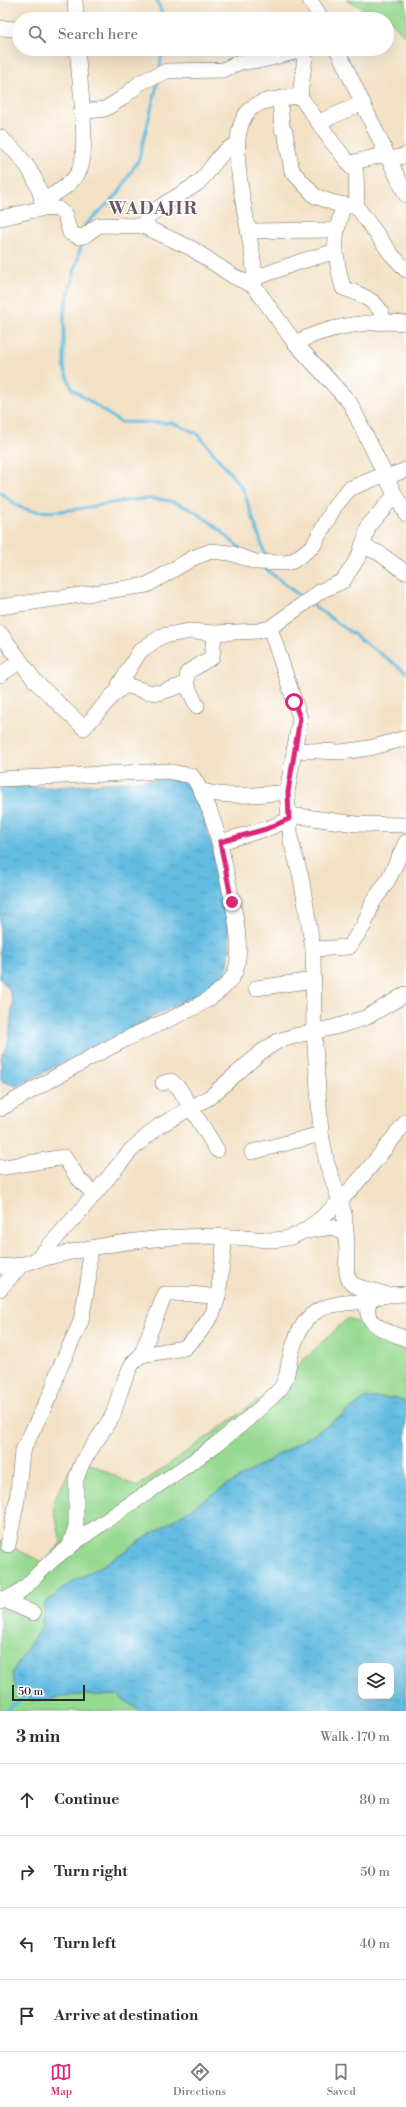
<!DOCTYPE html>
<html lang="en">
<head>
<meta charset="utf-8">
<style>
	:root { --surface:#fff; --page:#f7f7f7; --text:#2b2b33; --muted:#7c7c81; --line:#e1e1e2; --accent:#db2777 }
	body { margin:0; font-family:"Libre Bodoni",serif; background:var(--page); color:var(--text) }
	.controls { position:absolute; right:12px; bottom:12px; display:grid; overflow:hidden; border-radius:8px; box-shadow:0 4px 16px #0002 }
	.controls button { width:36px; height:36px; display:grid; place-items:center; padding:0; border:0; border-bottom:1px solid var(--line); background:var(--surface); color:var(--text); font:20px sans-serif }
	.scale { position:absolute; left:12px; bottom:10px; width:73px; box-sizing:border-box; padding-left:4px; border:2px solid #2b2b2b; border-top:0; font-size:11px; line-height:14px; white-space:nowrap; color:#2b2b2b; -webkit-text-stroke:3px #fff; paint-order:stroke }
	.stop { position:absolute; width:12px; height:12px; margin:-9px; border:3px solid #db2777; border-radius:50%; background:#fff }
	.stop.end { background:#db2777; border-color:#fff; box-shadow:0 1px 4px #0008 }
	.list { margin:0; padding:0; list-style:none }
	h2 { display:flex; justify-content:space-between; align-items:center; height:52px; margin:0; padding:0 16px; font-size:17px }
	h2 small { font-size:13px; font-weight:400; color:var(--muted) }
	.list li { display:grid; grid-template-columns:26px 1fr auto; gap:12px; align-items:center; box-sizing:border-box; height:72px; padding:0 16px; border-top:1px solid var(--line) }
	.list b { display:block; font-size:15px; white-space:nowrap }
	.list em { font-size:13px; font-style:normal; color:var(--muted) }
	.icon { flex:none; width:22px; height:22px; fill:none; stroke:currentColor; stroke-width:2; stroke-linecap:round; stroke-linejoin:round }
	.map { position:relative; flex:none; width:406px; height:1711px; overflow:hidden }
	.search { position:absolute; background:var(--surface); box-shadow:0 4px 16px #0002; left:12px; right:12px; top:12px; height:44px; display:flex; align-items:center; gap:10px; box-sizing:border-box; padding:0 14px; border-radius:22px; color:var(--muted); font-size:15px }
	.sheet { height:340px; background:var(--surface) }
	nav { display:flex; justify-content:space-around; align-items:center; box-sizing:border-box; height:56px; border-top:1px solid var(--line); background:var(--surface); font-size:11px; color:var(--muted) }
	nav a { display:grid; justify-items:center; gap:2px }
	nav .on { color:var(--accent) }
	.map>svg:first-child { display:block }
</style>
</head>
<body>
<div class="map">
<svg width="406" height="1711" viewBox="0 0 406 1711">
	<defs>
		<pattern id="water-ripples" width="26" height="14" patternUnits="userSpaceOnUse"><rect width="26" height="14" fill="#64bce1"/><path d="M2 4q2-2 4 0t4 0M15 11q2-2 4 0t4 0" fill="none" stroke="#5399b7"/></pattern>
	</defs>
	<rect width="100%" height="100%" fill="#fff"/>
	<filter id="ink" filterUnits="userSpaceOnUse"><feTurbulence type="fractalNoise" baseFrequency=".025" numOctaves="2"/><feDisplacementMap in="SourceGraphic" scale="8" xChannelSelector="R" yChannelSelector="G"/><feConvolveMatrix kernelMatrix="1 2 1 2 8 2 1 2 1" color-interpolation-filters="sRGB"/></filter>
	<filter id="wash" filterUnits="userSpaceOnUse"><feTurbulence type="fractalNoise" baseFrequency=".012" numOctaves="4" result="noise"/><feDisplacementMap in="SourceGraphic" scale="16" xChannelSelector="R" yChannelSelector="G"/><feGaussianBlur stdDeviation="0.9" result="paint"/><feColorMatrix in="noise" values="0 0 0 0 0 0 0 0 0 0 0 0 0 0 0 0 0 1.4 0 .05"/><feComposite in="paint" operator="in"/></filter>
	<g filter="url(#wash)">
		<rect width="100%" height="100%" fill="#f3e1c5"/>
		<g fill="#96d991" stroke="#60825e">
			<path d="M346,0h60v37l-14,-15z"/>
			<path d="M347,1319l40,11 19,10v63l-11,-5h-28l-39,27 -102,61 -121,78 -33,18 -27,21 -4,24 -29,46 40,26 17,-4h48l21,14v2h-138v-170l44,22 17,-20 -8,-41 24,-45 60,30 133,-95z"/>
		</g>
		<g fill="url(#water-ripples)" stroke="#487486" fill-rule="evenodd">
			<path d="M163,779c11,1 23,0 31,9 5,5 6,18 8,25 10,31 38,131 24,158 -6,12 -20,18 -30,24l-179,91 -16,-5v-23l7,-16 5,-39 -4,-14 -9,-10v-192h54z"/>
			<path d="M367,1398h28l11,5v308h-268v-2l-21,-14h-48l-17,4 -21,2 -16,-14 -3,-14 29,-46 4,-24 27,-21 33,-18 121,-78 102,-61zM361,1666h30v30h-30z"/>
		</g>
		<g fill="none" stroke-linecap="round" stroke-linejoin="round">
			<g stroke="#64bce1" stroke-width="3">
				<path d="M157,0l7,19"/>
				<path d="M160,69l2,-20"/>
				<path d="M85,229v-4l33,-31 21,-35 19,-78"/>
				<path d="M82,242l-18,69v57l8,21 48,33 53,1 25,11 45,55 23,68"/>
				<path d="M0,492c7,5 14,13 22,16 44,15 114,-22 157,-4 25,10 44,29 64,47"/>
				<path d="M264,568l40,31"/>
				<path d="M310,603l96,69"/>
				<path d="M5,1711l20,-14"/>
			</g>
		</g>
	</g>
	<g filter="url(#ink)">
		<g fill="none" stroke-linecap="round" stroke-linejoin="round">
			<g stroke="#716b61" stroke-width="16">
				<g id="minor">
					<path d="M75,0l1,19"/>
					<path d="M310,0l12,19"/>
					<path d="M0,28l19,1"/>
					<path d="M337,49l69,146"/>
					<path d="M300,96l32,46 24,30 1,35"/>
					<path d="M280,99l2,30 3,3 7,39 23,25 19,7 23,4 35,48 14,15"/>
					<path d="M81,112l24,-3 16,-10 20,-17 26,-11 56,-1 17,-8 23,-2 43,-11"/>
					<path d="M319,122l44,-19"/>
					<path d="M0,137c22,19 40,41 43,71"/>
					<path d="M389,160l17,-5"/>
					<path d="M351,167l4,-5 31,-8"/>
					<path d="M42,200c14,-6 31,-16 38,-31 9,-22 -1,-93 -3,-120"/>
					<path d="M344,205c-12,33 -10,48 -1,83 15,5 40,14 40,33"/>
					<path d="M0,218c19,-3 39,-12 58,-9l7,6 5,18 9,4 5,-1 15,-11 44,1 48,22 42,28 21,10 41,57 55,60 45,92 11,19"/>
					<path d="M143,226c7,-18 39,-31 55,-43 13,-11 21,-34 39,-38"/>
					<path d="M249,231l86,-1"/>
					<path d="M255,278l44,-16 37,-11"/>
					<path d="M254,286c5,-43 -39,-151 -1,-179 13,-9 33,-9 47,-11l6,-47"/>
					<path d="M295,343c33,-17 74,-23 111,-20"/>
					<path d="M386,477l20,-7"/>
					<path d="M363,546l16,7 26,19"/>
					<path d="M0,607l147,-22 46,-27 18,-7 19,2 26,9 29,1 8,-2 20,-15 22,-40 14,-17 36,-15"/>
					<path d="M270,628l30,90 -13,74 2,27 2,22 10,36 12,72 1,82 7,103 6,30 17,49 3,29"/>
					<path d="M0,633l35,48 49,47 28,-32 13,-11 24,7 10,1 27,-9"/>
					<path d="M0,675l19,-13"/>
					<path d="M119,688v-3l21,-34 22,-15 28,-5 24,2 44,-2 12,-3 51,-37 22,-10 16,-25 10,-31 26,-30"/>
					<path d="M197,706l-11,-22 2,-12 24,-15 2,-24"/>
					<path d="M294,750l47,2 29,-4 36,-10"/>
					<path d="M0,779l167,-8 25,5c20,28 29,71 36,105 5,22 17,72 6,93 -15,30 -80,50 -110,66 -42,21 -83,45 -124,69"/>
					<path d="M202,791c27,7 58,4 85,1"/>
					<path d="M220,842l46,-13 33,-13 57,8 50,1"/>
					<path d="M313,949l36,-2 15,-22 9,-23 15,-22 18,-38"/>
					<path d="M256,988l58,-8"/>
					<path d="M163,1083l8,-2 8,7 38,62"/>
					<path d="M252,1152l69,-18"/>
					<path d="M0,1168l64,-11 14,21 16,16"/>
					<path d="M306,1231l26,-4 11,5c10,15 -4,44 11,53 10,5 22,5 33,10"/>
					<path d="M37,1260c47,-12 97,-21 146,-23 17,-1 34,-1 51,0 22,1 45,8 66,-4 40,-23 77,-75 106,-111"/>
					<path d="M0,1267l21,-2 15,-5 47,-52 48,-58 28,-24 51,-29 51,-45 17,-11 20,-6 37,-8 30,-9 41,-24"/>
					<path d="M0,1289l21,-24"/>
					<path d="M406,1294c-9,1 -19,0 -28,3 -6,1 -9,5 -10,10 -4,19 25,26 38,32"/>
					<path d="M141,1355l24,-61h26l27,3"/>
					<path d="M8,1545l9,-45 5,-48 31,-63 4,-15 24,-53 8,-45v-28"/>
					<path d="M69,1548l7,-22v-47l6,-16 31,-48 9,-29 10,-22 9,-9 43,-7 13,-12 15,-21 6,-18 7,-60"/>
					<path d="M0,1598l33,15"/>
					<path d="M0,1602c6,-4 13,-6 19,-10 11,-8 18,-18 28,-27 10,-10 22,-18 33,-26 67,-49 141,-90 199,-149 6,-6 9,-20 10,-28 13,-54 29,-58 81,-61"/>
				</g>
			</g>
			<use href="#minor" stroke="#fff" stroke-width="15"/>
		</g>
	</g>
	<g fill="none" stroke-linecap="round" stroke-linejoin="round" filter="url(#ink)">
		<path stroke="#db2777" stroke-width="5" d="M232,902l-12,-60 46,-13 23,-10 -1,-27 12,-74 -6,-16"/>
	</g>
	<g text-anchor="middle" stroke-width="3" stroke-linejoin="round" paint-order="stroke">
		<g font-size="18" font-weight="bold" letter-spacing="1" fill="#685865" stroke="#fff">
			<text x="153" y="214">WADAJIR</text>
		</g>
	</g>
</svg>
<div class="controls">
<button><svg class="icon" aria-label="layers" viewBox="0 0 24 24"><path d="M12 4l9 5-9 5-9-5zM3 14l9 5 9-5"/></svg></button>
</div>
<div class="scale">50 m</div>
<div class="stop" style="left:294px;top:702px"></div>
<div class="stop end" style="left:232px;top:902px"></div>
<div class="search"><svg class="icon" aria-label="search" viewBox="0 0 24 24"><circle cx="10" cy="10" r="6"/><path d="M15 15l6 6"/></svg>Search here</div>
</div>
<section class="sheet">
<h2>3 min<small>Walk · 170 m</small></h2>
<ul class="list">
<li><svg class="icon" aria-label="ahead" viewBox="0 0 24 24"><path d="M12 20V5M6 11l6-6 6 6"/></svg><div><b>Continue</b></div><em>80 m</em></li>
<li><svg class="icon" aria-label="right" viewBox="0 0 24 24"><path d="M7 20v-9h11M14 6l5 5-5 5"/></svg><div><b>Turn right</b></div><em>50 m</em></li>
<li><svg class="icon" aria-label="left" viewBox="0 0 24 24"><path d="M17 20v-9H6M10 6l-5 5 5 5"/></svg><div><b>Turn left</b></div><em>40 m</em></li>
<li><svg class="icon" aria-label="arrive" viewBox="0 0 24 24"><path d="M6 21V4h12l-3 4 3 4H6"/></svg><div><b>Arrive at destination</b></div></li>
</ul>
</section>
<nav>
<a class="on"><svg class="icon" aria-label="map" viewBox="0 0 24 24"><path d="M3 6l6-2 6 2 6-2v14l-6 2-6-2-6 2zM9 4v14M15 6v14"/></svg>Map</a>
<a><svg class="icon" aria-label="directions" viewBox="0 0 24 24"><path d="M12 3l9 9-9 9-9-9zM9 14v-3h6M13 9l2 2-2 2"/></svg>Directions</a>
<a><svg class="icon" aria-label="saved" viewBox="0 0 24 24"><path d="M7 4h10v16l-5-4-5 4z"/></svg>Saved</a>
</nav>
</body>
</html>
